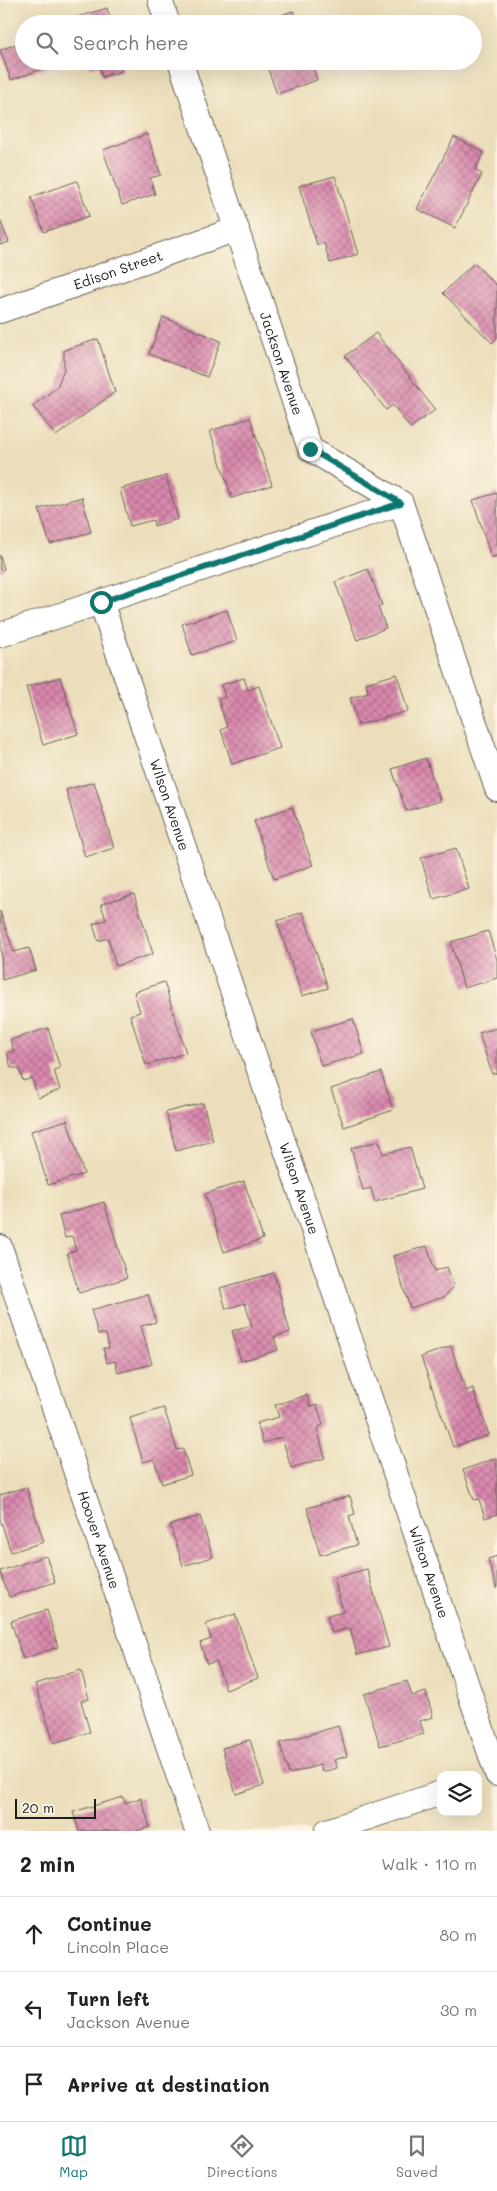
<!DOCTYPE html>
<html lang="en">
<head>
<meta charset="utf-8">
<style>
	:root { --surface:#fff; --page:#f2f2f2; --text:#222; --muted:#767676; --line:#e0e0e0; --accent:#0f766e }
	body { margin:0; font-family:Mali,sans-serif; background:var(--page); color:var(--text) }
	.controls { position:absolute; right:15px; bottom:15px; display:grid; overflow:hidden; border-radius:10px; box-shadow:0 5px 20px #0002 }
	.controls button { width:45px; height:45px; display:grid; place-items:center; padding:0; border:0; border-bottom:1px solid var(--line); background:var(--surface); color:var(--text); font:25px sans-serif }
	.scale { position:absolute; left:15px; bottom:12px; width:81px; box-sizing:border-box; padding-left:5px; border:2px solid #1c1c1c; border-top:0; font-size:14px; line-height:18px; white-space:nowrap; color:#1c1c1c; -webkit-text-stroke:4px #fcf5e5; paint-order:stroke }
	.stop { position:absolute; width:15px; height:15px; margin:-11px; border:4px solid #0f766e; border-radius:50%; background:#fff }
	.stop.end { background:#0f766e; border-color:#fff; box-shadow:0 1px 5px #0008 }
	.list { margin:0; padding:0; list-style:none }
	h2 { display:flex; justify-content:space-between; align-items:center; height:65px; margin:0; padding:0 20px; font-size:21px }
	h2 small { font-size:16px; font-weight:400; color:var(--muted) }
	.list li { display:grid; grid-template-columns:32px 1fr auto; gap:15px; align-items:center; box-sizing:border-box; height:75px; padding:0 20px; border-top:1px solid var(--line) }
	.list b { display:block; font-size:19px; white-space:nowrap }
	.list p { margin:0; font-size:16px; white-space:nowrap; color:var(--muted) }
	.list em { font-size:16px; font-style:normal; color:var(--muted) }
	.icon { flex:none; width:28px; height:28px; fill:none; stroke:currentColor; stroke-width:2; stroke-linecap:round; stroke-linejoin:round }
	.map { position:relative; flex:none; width:497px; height:1831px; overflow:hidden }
	.search { position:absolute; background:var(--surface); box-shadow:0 5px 20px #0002; left:15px; right:15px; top:15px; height:55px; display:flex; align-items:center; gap:12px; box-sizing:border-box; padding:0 18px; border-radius:28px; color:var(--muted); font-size:19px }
	.sheet { height:290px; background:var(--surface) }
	nav { display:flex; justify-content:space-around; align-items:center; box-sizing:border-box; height:70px; border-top:1px solid var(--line); background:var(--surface); font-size:14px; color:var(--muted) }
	nav a { display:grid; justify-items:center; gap:2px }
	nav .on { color:var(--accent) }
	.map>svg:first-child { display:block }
</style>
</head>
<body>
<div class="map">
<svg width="497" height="1831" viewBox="0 0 497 1831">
	<defs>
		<pattern id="building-cross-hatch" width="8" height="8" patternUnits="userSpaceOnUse" patternTransform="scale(1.25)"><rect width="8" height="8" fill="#da89ae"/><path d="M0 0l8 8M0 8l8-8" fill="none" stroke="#b06f8d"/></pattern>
	</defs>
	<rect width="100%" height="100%" fill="#fcf5e5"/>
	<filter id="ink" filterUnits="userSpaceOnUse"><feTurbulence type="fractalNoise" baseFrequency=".02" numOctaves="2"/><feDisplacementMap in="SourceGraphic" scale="10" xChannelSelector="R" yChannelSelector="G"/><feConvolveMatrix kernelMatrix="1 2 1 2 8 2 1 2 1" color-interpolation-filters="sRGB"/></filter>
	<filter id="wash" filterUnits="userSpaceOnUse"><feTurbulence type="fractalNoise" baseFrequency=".0096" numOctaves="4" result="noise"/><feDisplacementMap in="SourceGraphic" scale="20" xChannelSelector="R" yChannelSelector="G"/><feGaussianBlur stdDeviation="1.12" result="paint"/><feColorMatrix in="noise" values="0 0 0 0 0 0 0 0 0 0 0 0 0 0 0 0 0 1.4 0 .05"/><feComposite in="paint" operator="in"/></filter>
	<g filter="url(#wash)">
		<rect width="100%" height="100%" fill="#ecdebb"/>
		<g id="blocks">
			<g fill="url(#building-cross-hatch)">
				<path d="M107,8l5,16h-36l-2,-6z"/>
				<path d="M293,11l5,13h-41v-1z"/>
				<path d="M24,41v20h22l2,6 -37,13 -11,-30z"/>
				<path d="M88,61h31l3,10 -20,6 -3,-12 -9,3z"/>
				<path d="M265,61h45l7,19 -40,14z"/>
				<path d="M147,134l14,41 -11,3 5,16 -33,11 -19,-55z"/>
				<path d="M454,137l30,15 -9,18 7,4 -27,54 -38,-19z"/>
				<path d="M335,176l23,78 -28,9 -6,-20 -7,2 -18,-59z"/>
				<path d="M77,181l12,35 -45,16 -13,-35z"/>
				<path d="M0,220l9,22 -9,3z"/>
				<path d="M474,263l23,23v52l-5,5 -49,-50z"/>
				<path d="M163,317l58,24 -14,36 -58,-23z"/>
				<path d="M376,333l59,77 -25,18 -17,-23 -7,5 -41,-54z"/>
				<path d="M98,339l17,53 -59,44 -23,-30 24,-19 7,-18v-19z"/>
				<path d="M250,418l22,67 -40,13 -22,-67z"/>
				<path d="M166,476l12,43 -24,7 -1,-6 -23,6 -10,-37z"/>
				<path d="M497,493v63l-6,1 -18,-57z"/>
				<path d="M82,497l9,35 -41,12 -11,-35z"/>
				<path d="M0,555l4,14 -4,1z"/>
				<path d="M368,569l14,36 -4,2 8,21 -29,12 -22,-58z"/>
				<path d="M227,610l10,31 -45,14 -10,-31z"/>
				<path d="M397,674l11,37 -50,14 -8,-27 18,-5 -2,-10z"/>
				<path d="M60,677l18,57 -35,11 -17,-58z"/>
				<path d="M244,678l4,12 11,-4 21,62 -48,16 -11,-34 6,-3 -9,-28 7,-2 -4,-12z"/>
				<path d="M426,758l14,43 -34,10 -14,-42z"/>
				<path d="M94,782l20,66 -29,9 -19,-67z"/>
				<path d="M292,807l21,58 -39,14 -20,-58z"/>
				<path d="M456,848l13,41 -36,10 -12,-41z"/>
				<path d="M134,894l19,60 -37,12 -8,-28 -10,3 -5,-17 13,-4 -5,-16z"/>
				<path d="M0,911l14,41 15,-4 7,22 -34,10z"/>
				<path d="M303,912l25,76 -26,8 -25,-75z"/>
				<path d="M488,931l9,29v18l-33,10 -13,-46z"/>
				<path d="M164,982l22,71 -40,12 -16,-50 10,-3 -6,-20z"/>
				<path d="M353,1019l11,35 -43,12 -10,-35z"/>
				<path d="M48,1028l12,40 -6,2 6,20 -22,8 -6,-20 -9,3 -4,-13h-8l-4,-15 7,-2 -4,-11z"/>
				<path d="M497,1028v45l-5,1 -13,-41z"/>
				<path d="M381,1072l12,38 -49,17 -13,-38z"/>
				<path d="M203,1103l10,38 -37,10 -10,-39z"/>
				<path d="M67,1120l17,54 -36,11 -17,-54z"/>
				<path d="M379,1141l4,13 27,-7 12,42 -47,13 -4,-14 -8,2 -12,-42z"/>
				<path d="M244,1181l19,58 -39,13 -19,-58z"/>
				<path d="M104,1202l23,76 -48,15 -12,-40 9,-3 -4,-14 -7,2 -6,-22z"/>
				<path d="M427,1246l8,25 12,-4 7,19 -10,11 -34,11 -17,-52z"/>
				<path d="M274,1273l16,59 -16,5 4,13 -37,11 -9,-30 20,-5 -7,-23 -19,6 -6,-21z"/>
				<path d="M148,1294l8,28 -15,4 11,38 -34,9 -3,-12 -8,2 -4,-15h6l-3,-14h-8l-7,-24z"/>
				<path d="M451,1346l15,45 7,-3 16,47 -36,12 -32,-90z"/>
				<path d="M307,1395l3,12 7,-2 6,20 -6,3 8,30 -34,10 -9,-31 -19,6 -6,-20 22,-6 -4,-12z"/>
				<path d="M164,1408l13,42 6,-1 8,26 -29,9 -8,-25 -11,3 -13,-44z"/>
				<path d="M497,1458v56l-12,4 -6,-19 -5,1 -11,-30z"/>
				<path d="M26,1487l18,55 -33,10 -11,-33v-24z"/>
				<path d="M350,1496l5,18 -6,2 8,29 -37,10 -13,-47z"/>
				<path d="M200,1516l13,41 -30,9 -13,-41z"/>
				<path d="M46,1556l9,26 -46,15 -9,-26z"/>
				<path d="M497,1556v32h-1l-8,-29z"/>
				<path d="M367,1569l22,78 -32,8 -7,-27 -18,5 -5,-17 16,-4 -9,-34z"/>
				<path d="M47,1610l11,37 -35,12 -12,-38z"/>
				<path d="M235,1614l23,64 -32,12 -10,-29 -9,3 -7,-21 11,-4 -5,-15z"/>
				<path d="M81,1670l8,29 -8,2 9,31 -36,11 -19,-59z"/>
				<path d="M407,1681l5,15 14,-4 7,25 -13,4 4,13 -44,12 -16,-52z"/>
				<path d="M338,1726l9,30 -13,4 3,8 -15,4 -2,-7 -31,9 -9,-31z"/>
				<path d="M250,1740l14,45 -28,9 -14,-46z"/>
				<path d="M123,1797l2,6 16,-5 9,29 -14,4h-57l-6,-19z"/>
			</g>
		</g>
	</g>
	<g filter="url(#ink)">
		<use href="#blocks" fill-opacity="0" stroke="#656054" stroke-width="1"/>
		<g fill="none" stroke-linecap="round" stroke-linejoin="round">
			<g stroke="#656054" stroke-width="26">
				<g id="minor">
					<path d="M160,0l8,24"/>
					<path id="s1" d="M180,61l130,388 91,54 96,286"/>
					<path id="s2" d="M0,311l237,-82"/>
					<path id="s3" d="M101,602l396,1172"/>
					<path d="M0,635l401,-132"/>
					<path id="s4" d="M0,1247l197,584"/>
					<path d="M327,1831l114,-38"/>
				</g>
			</g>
			<use href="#minor" stroke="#fff" stroke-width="24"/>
		</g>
	</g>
	<g fill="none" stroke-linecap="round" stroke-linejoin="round" filter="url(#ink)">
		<path stroke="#0f766e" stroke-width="6" d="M101,602l300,-99 -91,-54"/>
	</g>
	<g text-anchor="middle" stroke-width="4.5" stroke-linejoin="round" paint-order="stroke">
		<g font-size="14" fill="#1c1c1c" stroke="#fcf5e5">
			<text dy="5" stroke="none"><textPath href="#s2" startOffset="125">Edison Street</textPath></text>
			<text dy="5" stroke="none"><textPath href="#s1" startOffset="319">Jackson Avenue</textPath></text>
			<text dy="5" stroke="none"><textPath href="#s3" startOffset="214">Wilson Avenue</textPath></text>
			<text dy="5" stroke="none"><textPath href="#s3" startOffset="619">Wilson Avenue</textPath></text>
			<text dy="5" stroke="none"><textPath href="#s4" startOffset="309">Hoover Avenue</textPath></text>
			<text dy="5" stroke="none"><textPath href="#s3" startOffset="1024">Wilson Avenue</textPath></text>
		</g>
	</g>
</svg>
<div class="controls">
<button><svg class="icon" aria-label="layers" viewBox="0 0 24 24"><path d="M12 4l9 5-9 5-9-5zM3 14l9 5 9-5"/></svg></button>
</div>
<div class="scale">20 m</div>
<div class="stop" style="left:101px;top:602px"></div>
<div class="stop end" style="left:310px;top:449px"></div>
<div class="search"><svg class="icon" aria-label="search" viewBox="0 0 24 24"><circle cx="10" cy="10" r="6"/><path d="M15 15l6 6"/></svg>Search here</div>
</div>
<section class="sheet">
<h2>2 min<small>Walk · 110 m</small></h2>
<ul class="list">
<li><svg class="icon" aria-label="ahead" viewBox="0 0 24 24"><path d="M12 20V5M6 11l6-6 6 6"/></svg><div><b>Continue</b><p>Lincoln Place</p></div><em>80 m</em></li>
<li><svg class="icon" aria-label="left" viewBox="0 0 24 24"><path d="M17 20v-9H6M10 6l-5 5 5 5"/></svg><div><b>Turn left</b><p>Jackson Avenue</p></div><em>30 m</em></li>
<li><svg class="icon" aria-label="arrive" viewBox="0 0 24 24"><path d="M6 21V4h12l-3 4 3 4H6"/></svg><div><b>Arrive at destination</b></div></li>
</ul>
</section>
<nav>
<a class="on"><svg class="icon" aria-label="map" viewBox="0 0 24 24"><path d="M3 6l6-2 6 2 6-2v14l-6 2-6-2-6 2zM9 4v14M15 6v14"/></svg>Map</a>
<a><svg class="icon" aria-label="directions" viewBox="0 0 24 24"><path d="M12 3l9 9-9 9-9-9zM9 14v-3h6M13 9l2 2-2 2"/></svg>Directions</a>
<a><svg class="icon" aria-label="saved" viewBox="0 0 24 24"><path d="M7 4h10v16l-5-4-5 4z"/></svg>Saved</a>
</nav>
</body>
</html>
